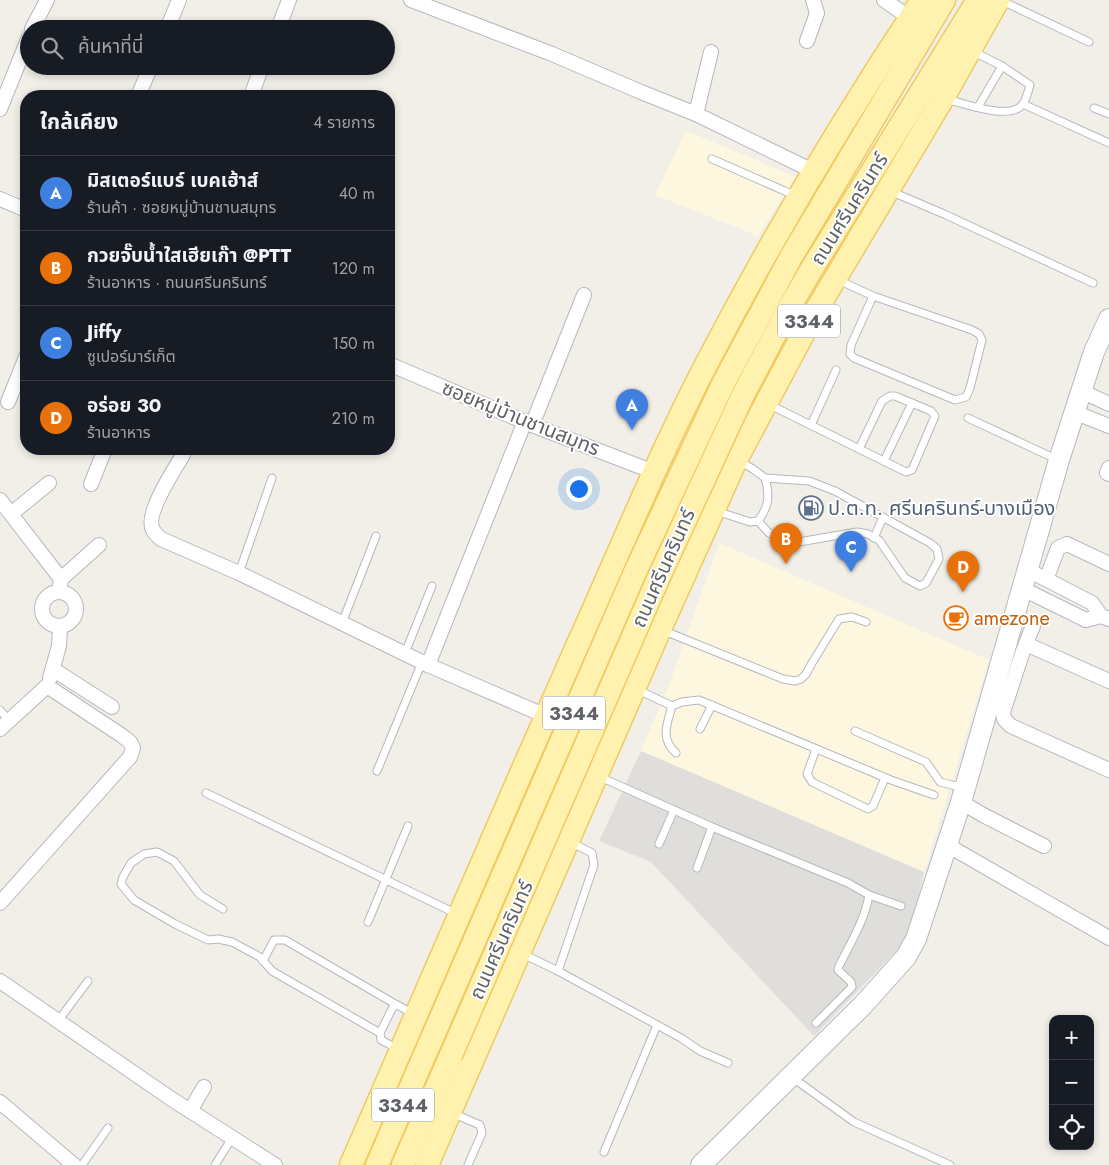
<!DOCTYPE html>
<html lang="th">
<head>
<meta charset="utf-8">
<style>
	:root { --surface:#171b24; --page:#242831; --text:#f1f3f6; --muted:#9ea1a6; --line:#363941; --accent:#2563eb }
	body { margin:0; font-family:Jost,"Noto Sans Thai",sans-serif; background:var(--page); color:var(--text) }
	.controls { position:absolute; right:15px; bottom:15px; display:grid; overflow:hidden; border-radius:10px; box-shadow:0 2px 8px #0003 }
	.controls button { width:45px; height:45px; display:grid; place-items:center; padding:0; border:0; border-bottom:1px solid var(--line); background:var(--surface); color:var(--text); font:25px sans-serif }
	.you { position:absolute; left:578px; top:488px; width:18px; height:18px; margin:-12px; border:4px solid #fff; border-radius:50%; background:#1a73e8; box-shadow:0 0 0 8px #1a73e833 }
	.badge { display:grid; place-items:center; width:32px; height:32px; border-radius:50%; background:var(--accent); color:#fff; font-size:16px; font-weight:700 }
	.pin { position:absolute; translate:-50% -41px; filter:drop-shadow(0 1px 2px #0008) }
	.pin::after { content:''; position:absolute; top:26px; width:18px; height:15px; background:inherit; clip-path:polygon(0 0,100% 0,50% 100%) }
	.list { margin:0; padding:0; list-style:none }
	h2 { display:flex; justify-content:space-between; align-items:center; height:65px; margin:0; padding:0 20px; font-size:21px }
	h2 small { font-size:16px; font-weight:400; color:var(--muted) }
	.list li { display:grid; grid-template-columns:32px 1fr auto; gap:15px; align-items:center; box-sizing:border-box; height:75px; padding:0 20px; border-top:1px solid var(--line) }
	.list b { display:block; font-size:19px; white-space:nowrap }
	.list p { margin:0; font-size:16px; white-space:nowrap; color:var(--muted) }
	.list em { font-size:16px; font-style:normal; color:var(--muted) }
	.icon { flex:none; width:28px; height:28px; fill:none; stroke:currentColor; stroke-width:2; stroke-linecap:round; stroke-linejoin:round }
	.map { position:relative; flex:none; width:1109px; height:1165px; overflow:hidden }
	.search { position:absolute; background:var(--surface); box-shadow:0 2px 8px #0003; left:20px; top:20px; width:375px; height:55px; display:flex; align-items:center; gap:12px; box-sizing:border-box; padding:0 18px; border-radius:28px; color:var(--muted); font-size:19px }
	.panel { position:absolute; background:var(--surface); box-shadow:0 2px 8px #0003; left:20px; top:90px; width:375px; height:365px; border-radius:20px }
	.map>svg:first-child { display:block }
</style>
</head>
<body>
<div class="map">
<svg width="1109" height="1165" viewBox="0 0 1109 1165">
	<rect width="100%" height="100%" fill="#f1efe8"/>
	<g fill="#fef7e0">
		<path d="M686,131l110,46 -39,60 -6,-4 -96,-38z"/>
		<path d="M719,543l270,117 -65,212 -283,-121 30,-71z"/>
	</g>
	<path fill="#e0deda" d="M641,751l283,121 -15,66 -95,98 -163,-174 -52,-21z"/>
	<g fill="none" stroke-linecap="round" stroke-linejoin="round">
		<g stroke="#b5b8bc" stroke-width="9">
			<g id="lane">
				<path d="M1000,0l89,42"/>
				<path d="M946,99c17,4 59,20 74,8 6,-4 8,-16 10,-22l-28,-19 -30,-15"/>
				<path d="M1023,104l86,39"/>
				<path d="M978,107l24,-41"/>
				<path d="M1094,108l15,6"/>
				<path d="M712,159l84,37"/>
				<path d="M890,191l54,23 149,69"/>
				<path d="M838,280l35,16 99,34 7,4 3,6 -12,48 -4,9 -11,3 -101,-42 -4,-4 1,-9 22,-49"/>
				<path d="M770,405l136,67 6,-2 23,-54 -4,-5 -36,-15h-5l-8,5 -23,48"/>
				<path d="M968,418l90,42"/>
				<path d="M811,425l25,-55"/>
				<path d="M884,461l28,-58"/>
				<path d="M716,511l34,11 8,-1c11,-14 12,-26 7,-43l-12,-9 -14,-8"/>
				<path d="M758,521l11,12 16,7 14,2 58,-10 11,2 11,6 26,38 15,8 6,-3 13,-24 -2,-10 -7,-6 -95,-52 -26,-10 -44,-3"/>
				<path d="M874,538l9,-21"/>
				<path d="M239,573l33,-95"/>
				<path d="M342,623l34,-87"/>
				<path d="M662,630l121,49 12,2 6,-2 5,-5 6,-11 27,-44 13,-2 14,5"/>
				<path d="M405,653l27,-67"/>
				<path d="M636,689l36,17 10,-4 17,-2 192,80 43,15"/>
				<path d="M672,706c-5,18 -12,33 4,47"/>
				<path d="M0,710l9,11"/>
				<path d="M700,729l12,-24"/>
				<path d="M855,731l71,31 14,20 24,6"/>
				<path d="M816,749l-9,25 5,8 56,27 5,-3 12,-28"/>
				<path d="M377,771l45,-109"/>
				<path d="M598,776l114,51 136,56 21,12c-4,25 -19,49 -30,71l-1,4 13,12 1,5 -36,36"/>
				<path d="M206,793l251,121"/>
				<path d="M659,844l15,-34"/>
				<path d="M697,868l15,-41"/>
				<path d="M869,895l32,11"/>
				<path d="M223,909l-23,-14 -26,-34 -17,-9 -13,2 -13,9 -8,14 -2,7 13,16 41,24 33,16 10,-1 14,3 28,15 12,14 108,62"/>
				<path d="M368,922l40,-96"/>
				<path d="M521,953l37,18 36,-106 -2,-12 -22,-11"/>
				<path d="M263,961l11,-21h11l112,65"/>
				<path d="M558,971l123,67 19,13 28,12"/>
				<path d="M58,1021l30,-40"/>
				<path d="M398,1049l-17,-9 -1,-7 13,-26 4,-2 17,9"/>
				<path d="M793,1078l61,44 96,43"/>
				<path d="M452,1113l28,12 2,8 -14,32"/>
				<path d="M604,1152l53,-127"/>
				<path d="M82,1165l26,-37"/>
				<path d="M215,1165l17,-27"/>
			</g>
		</g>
		<g stroke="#b5b8bc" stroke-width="16">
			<g id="street">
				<path d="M411,0l141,54 89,38 55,22 119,58"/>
				<path d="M884,0l26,18"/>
				<path d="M32,29l15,-29"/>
				<path d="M167,29l12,-29"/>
				<path d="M278,29l11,-29"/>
				<path d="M807,41l10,-28 -4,-13"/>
				<path d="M138,96l13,-30"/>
				<path d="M251,96l11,-30"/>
				<path d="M0,109l29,-72"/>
				<path d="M696,114l15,-62"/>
				<path d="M0,199l26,11"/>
				<path d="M389,364l143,61 122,47"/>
				<path d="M1081,391l28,13"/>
				<path d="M8,402l18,-45"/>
				<path d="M1074,412l35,14"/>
				<path d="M532,425l52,-130"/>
				<path d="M183,455c-9,15 -39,60 -30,75 2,4 6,7 8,9l78,34 189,92 118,51"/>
				<path d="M1109,468l-2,5 2,1"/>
				<path d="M91,484l14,-35"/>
				<path d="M0,500l61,79 -2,13"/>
				<path d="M11,514l38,-31"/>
				<path d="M1028,570l64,33 9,13 8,3"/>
				<path d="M1049,572l9,-24 9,-4 42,20"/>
				<path d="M61,579l38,-34"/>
				<path d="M1023,589l63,31 15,-4"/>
				<circle cx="59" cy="609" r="17"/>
				<path d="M1033,626l-10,25 -20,61 1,7 7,7 98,44"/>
				<path d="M1026,644l83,37"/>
				<path d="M428,665l97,-244"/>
				<path d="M54,670l58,37"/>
				<path d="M50,678l9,-32 1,-19"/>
				<path d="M0,729l47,-43 74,49 9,7 3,6 -3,9 -130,146"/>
				<path d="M961,802l22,13 61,31"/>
				<path d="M947,845l162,93"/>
				<path d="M0,981l170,117 105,67"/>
				<path d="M0,1102l74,63"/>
				<path d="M190,1111l14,-24"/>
			</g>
		</g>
		<g stroke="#b6babf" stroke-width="22">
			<path id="secondary" d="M701,1165l162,-160 43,-48 10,-18 45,-137 98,-342 35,-108 15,-33"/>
		</g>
		<g stroke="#f2c960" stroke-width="25">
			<g id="primary">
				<path d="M723,384l68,-127 153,-257"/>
				<path d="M743,395l42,-80 26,-45 167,-270"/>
				<path d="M351,1165c76,-174 150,-348 227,-521 43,-95 82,-192 131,-285 64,-123 136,-243 213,-359"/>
				<path d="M377,1165l52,-120"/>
				<path d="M403,1165l48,-110"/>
				<path d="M427,1165l233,-536 76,-169 75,-141 132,-221 55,-98"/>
			</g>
		</g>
		<use href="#lane" stroke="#fff" stroke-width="7"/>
		<use href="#street" stroke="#fff" stroke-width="14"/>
		<use href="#secondary" stroke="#fff" stroke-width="20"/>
		<use href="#primary" stroke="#fff2af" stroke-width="22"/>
		<g stroke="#f2c960" stroke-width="25" stroke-linecap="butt">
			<g id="primary-bridge">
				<path d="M429,1045l207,-475 87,-186"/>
				<path d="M451,1055l207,-476 85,-184"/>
			</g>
		</g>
		<use href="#primary-bridge" stroke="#fff2af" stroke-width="22"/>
	</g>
	<defs>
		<g id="fuel-ring" transform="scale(1.25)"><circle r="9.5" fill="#fff" stroke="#5c6f8a" stroke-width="1.5"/><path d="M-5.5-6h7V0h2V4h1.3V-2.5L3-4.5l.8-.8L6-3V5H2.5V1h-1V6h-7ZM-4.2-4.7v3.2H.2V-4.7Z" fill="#5c6f8a"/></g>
		<g id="cafe-ring" transform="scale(1.25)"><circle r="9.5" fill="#fff" stroke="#e8710a" stroke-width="1.5"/><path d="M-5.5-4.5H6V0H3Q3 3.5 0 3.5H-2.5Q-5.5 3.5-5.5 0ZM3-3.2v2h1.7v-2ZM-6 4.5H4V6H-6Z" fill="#e8710a"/></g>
	</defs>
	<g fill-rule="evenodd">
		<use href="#fuel-ring" x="811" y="508"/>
		<use href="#cafe-ring" x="956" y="618"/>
	</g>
	<g text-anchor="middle" stroke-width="4" stroke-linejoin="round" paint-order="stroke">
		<g fill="#fff" stroke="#8f9295" stroke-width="1">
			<rect x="778" y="304.5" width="62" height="33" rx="4"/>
			<rect x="543" y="696.5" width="62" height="33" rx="4"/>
			<rect x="372" y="1088.5" width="62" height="33" rx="4"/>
		</g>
		<g font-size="19" font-weight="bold" fill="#5f6368">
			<text x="809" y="328">3344</text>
			<text x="574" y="720">3344</text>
			<text x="403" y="1112">3344</text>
		</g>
		<g font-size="20" fill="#5f6368" stroke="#fff">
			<text transform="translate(849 209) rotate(-58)" y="7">ถนนศรีนครินทร์</text>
			<text transform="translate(521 418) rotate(22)" y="7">ซอยหมู่บ้านชานสมุทร</text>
			<text transform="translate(663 568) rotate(-66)" y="7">ถนนศรีนครินทร์</text>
			<text transform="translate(501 940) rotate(-66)" y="7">ถนนศรีนครินทร์</text>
		</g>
		<g font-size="20" fill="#4e5e75" stroke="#fff" text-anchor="start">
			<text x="828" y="515">ป.ต.ท. ศรีนครินทร์-บางเมือง</text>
		</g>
		<g font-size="20" fill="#c56008" stroke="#fff" text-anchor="start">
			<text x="974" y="625">amezone</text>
		</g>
	</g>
</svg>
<div class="controls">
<button>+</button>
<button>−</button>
<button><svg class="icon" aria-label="locate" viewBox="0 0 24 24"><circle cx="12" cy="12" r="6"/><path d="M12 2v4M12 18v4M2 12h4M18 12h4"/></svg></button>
</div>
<div class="you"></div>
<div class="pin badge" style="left:632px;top:430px;background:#3f7fe0">A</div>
<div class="pin badge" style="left:786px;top:564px;background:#e8710a">B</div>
<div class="pin badge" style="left:851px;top:572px;background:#3f7fe0">C</div>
<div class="pin badge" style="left:963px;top:592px;background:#e8710a">D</div>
<div class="search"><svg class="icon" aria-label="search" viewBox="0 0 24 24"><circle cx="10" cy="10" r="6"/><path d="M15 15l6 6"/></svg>ค้นหาที่นี่</div>
<section class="panel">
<h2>ใกล้เคียง<small>4 รายการ</small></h2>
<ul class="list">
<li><span class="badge" style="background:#3f7fe0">A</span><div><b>มิสเตอร์แบร์ เบคเฮ้าส์</b><p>ร้านค้า · ซอยหมู่บ้านชานสมุทร</p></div><em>40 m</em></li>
<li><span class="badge" style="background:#e8710a">B</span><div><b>กวยจั๊บน้ำใสเฮียเก๊า @PTT</b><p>ร้านอาหาร · ถนนศรีนครินทร์</p></div><em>120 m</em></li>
<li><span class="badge" style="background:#3f7fe0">C</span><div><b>Jiffy</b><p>ซูเปอร์มาร์เก็ต</p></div><em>150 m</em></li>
<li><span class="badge" style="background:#e8710a">D</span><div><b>อร่อย 30</b><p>ร้านอาหาร</p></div><em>210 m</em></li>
</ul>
</section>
</div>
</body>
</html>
